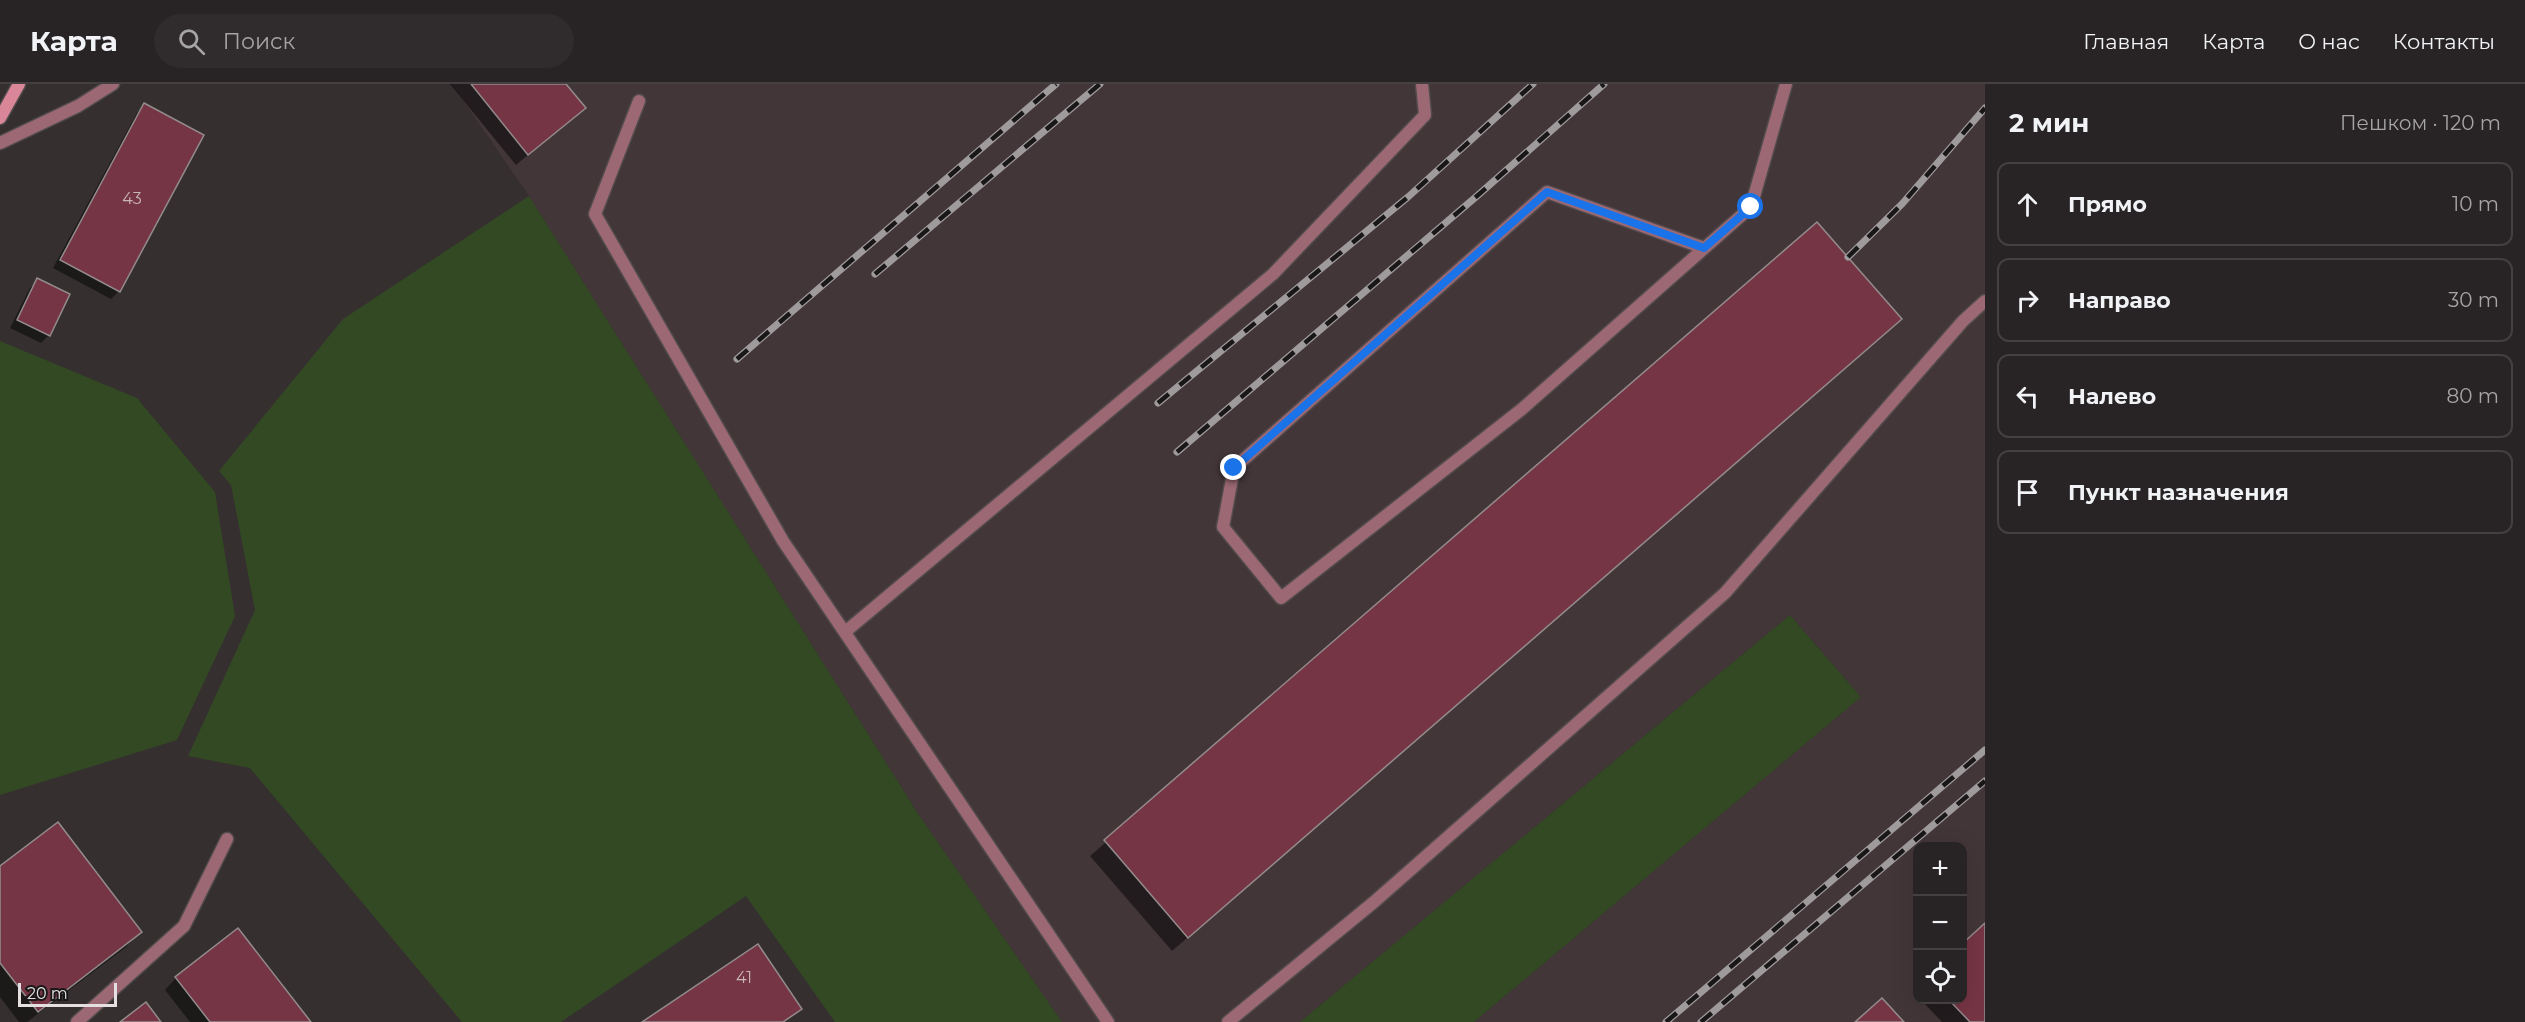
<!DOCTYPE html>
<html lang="ru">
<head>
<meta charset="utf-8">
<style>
	:root { --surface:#282324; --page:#302b2c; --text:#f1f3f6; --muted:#a5a4a6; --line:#444041 }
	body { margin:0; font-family:Montserrat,sans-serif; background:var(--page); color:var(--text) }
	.controls { position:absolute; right:18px; bottom:18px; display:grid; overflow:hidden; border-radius:12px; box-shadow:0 6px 24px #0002 }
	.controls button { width:54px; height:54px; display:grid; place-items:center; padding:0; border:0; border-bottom:2px solid var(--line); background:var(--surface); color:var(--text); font:30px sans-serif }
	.scale { position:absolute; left:18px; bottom:15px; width:99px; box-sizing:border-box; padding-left:6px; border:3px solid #e4e0e1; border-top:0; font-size:16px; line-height:21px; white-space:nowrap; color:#e4e0e1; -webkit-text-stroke:4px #1a1718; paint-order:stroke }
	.stop { position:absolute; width:18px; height:18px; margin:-14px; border:4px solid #1a73e8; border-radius:50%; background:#fff }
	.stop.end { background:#1a73e8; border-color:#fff; box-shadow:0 2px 6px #0008 }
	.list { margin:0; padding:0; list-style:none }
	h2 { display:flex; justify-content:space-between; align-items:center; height:78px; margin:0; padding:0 24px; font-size:26px }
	h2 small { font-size:20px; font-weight:400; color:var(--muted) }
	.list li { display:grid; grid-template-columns:39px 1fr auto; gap:18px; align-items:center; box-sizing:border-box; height:84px; margin:0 12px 12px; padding:0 12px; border:2px solid var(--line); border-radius:12px }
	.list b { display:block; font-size:22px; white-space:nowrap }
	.list em { font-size:20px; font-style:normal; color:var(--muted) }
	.icon { flex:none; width:33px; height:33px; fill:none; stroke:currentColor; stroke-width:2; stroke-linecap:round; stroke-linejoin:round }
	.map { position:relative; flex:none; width:1985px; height:938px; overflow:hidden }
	header { display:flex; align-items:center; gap:36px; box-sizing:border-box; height:84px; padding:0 30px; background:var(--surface); border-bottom:2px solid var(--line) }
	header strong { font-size:28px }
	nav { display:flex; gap:33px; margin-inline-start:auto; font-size:21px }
	.search { width:420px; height:54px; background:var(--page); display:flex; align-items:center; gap:15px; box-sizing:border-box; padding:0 21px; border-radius:33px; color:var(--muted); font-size:22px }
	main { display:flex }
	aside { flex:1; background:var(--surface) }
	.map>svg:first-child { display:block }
</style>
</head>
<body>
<header>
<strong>Карта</strong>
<div class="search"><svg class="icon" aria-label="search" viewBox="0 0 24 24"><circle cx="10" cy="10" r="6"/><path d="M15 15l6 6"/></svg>Поиск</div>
<nav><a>Главная</a><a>Карта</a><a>О нас</a><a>Контакты</a></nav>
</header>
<main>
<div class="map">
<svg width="1985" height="938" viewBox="0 0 1985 938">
	<rect width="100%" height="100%" fill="#352f30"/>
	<path fill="#433639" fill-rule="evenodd" d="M452,0h1533v938h-511l387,-325 -71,-82 -490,407h-238l-143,-207 -390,-619zM1918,762h44v154h-44z"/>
	<g fill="#334923">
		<path d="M529,112l390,619 143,207h-227l-89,-126 -185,126h-99l-212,-254 -62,-12 67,-146 -24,-125 -12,-14 124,-152z"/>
		<path d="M0,257l137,57 78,94 20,124 -58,124 -177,55z"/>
		<path d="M1790,531l71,82 -387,325h-174z"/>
	</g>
	<g fill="#0007">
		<path d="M450,0h114l20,24 -68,57z"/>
		<path d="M144,21l-25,186 -8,8 -58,-31 84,-155z"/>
		<path d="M1817,140l83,95 -728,632 -82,-95z"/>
		<path d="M38,196l11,55 -8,8 -31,-15 20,-40z"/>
		<path d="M0,784l140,64 -14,15 -99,75h-8l-19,-25z"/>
		<path d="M1985,842v96h-43l-21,-22h41z"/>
		<path d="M176,894l133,44h-119l-25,-32z"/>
	</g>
	<g fill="#763545" stroke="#938c8d" stroke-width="1.5">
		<path d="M471,0h95l20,24 -58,47z"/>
		<path d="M144,19l60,32 -84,157 -60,-32z"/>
		<path d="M1817,138l85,97 -714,619 -84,-98z"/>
		<path d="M37,194l33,16 -20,42 -33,-16z"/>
		<path d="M58,738l84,110 -104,80 -38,-49v-97z"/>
		<path d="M1985,839v99h-15l-21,-22h13v-56z"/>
		<path d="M238,844l73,94h-101l-35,-45z"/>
		<path d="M758,860l44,65 -19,13h-141z"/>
		<path d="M1882,914l22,24h-49z"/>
		<path d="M146,918l15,20h-41z"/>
	</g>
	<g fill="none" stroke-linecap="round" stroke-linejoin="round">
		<g stroke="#514b4c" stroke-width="15">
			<g id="lane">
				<path d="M639,17l-44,113 188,327 325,481"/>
				<path d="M0,59l78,-37 35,-22"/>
				<path d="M1704,164l-157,-56 -313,276 -11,59 58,71 241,-189 229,-202 35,-123"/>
				<path d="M845,548l428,-358 152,-159 -3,-31"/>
				<path d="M77,938l107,-96 43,-87"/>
				<path d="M1228,938l146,-120 351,-309 238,-272 22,-20"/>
			</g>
		</g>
		<g stroke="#514b4c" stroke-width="15">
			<path id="secondary" d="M0,34l19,-34"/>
		</g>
		<use href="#lane" stroke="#9c6873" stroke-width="12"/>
		<use href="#secondary" stroke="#d98698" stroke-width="12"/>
		<g stroke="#9f9b9c" stroke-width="7">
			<g id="rail">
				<path d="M1848,173l54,-53 83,-96"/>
				<path d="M875,190l225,-190"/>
				<path d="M737,275l319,-275"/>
				<path d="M1158,319l250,-206 125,-113"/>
				<path d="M1177,368l300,-256 127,-112"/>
				<path d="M1666,938l319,-272"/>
				<path d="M1701,938l284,-241"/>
			</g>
		</g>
		<use href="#rail" stroke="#1a1718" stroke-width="4.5" stroke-dasharray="14" stroke-linecap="butt"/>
	</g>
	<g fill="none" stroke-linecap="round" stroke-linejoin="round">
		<path stroke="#1a73e8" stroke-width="8" d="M1234,384l313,-276 157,56 47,-41"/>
	</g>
	<g text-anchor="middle" stroke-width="4.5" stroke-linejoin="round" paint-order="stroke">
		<g font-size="16" fill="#c8b5ba">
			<text x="132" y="120">43</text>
			<text x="744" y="899">41</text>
		</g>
	</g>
</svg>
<div class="controls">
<button>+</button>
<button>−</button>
<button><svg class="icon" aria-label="locate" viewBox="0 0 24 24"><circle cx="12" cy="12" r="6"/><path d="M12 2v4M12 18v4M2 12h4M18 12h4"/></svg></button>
</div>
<div class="scale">20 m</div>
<div class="stop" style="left:1751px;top:123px"></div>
<div class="stop end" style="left:1234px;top:384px"></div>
</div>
<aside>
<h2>2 мин<small>Пешком · 120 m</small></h2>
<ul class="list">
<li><svg class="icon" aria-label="ahead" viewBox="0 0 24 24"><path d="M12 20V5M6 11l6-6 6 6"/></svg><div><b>Прямо</b></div><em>10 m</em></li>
<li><svg class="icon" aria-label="right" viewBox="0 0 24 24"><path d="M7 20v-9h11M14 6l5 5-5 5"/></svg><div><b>Направо</b></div><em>30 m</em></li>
<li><svg class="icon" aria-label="left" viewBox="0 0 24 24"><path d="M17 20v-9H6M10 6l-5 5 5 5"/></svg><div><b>Налево</b></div><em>80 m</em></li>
<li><svg class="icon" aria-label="arrive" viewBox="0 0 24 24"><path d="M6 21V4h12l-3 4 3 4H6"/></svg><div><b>Пункт назначения</b></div></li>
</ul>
</aside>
</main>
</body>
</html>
